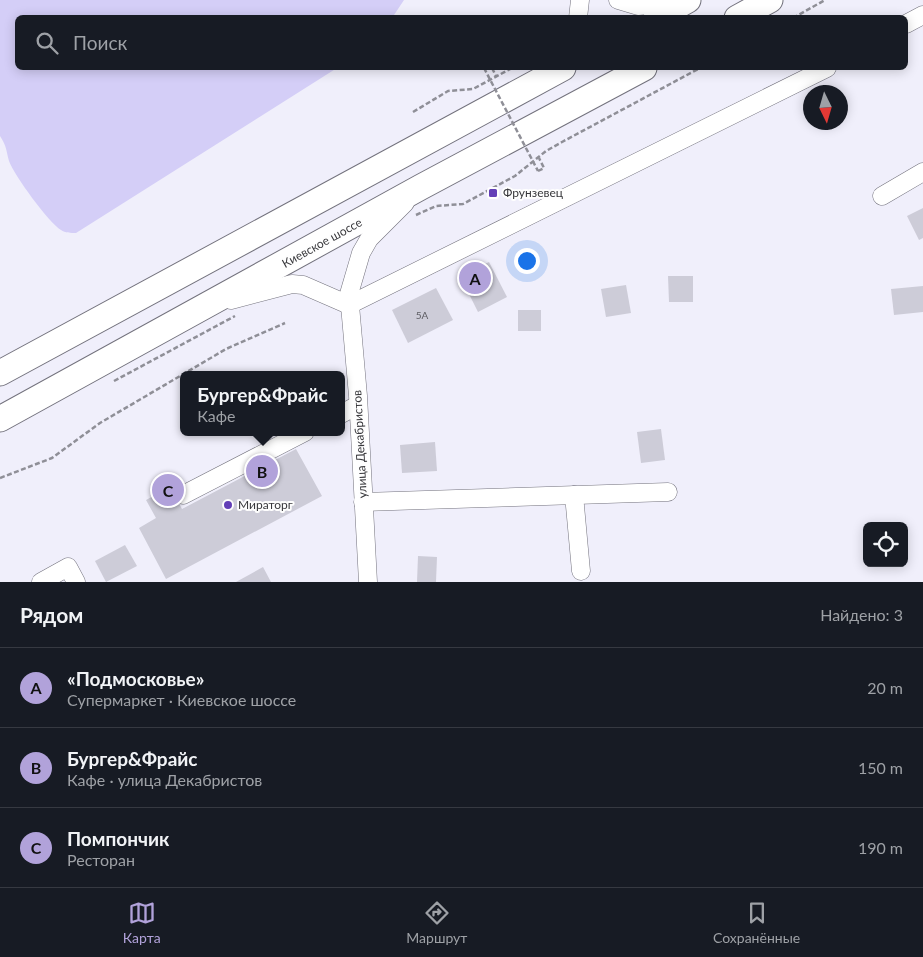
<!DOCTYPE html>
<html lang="ru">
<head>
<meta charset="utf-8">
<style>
	:root { --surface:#171b24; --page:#242831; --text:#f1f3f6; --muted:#9ea1a6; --line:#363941; --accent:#b1a2da }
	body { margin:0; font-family:Lato,sans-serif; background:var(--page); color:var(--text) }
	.controls { position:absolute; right:15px; bottom:15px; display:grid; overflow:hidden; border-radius:8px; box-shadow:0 2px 12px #0003 }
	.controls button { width:45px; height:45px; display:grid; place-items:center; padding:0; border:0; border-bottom:1px solid var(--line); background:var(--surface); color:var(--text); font:25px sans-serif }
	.compass { position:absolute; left:803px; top:85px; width:45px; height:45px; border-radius:50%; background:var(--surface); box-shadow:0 2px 12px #0003; rotate:175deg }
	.you { position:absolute; left:526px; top:260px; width:18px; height:18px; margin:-12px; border:4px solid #fff; border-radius:50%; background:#1a73e8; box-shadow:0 0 0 8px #1a73e833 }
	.badge { display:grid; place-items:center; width:32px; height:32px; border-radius:50%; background:var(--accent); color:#111; font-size:16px; font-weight:700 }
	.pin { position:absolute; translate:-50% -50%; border:2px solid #fff; box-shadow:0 1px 5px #0006 }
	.popup { position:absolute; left:180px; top:371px; width:165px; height:65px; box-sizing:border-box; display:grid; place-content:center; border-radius:8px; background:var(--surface); filter:drop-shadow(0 1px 4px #0005); font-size:16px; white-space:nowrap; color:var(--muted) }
	.popup b { font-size:19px; color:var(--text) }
	.popup::after { content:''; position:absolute; left:50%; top:100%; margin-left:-10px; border:10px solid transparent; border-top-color:var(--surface) }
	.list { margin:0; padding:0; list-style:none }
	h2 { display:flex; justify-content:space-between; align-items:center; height:65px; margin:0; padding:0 20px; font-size:21px }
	h2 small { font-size:16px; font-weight:400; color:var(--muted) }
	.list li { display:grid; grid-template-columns:32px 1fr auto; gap:15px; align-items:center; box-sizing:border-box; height:80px; padding:0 20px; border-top:1px solid var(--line) }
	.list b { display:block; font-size:19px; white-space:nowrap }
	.list p { margin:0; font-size:16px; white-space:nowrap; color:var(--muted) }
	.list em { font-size:16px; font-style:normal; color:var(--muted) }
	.icon { flex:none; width:28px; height:28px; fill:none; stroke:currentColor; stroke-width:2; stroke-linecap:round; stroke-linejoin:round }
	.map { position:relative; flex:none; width:923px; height:582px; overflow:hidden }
	.search { position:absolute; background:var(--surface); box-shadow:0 2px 12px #0003; left:15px; right:15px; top:15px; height:55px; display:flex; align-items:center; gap:12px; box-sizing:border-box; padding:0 18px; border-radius:8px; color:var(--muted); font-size:19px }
	.sheet { height:305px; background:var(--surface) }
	nav { display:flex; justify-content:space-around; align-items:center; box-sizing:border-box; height:70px; border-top:1px solid var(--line); background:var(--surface); font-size:14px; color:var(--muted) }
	nav a { display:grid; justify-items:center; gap:2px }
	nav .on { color:var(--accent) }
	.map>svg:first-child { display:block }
</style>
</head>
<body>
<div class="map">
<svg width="923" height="582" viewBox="0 0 923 582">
	<rect width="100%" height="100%" fill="#f0effb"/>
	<path fill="#d4cef7" d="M0,0h404l-12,18h-374v50h319l-261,165c-5,0 -11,0 -15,-3 -12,-7 -47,-55 -52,-69 -3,-11 -2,-14 -9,-25z"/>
	<g fill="#cdccd8">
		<path d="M923,208v30l-4,2 -12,-24z"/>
		<path d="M489,262l18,35 -29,15 -18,-36z"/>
		<path d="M668,276h25v26h-24z"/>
		<path d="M626,285l5,28 -25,4 -5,-28z"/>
		<path d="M923,286v26l-29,3 -3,-26z"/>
		<path d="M436,288l17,32 -45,23 -16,-33z"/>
		<rect x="518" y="310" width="23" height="21"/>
		<path d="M661,429l4,31 -24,3 -4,-31z"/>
		<path d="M435,442l2,29 -35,2 -2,-28z"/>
		<path d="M296,449l26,47 -156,83 -27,-51 17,-10 -10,-18 24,-13 12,22z"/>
		<path d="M125,545l12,21 -31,16 -11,-21z"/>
		<path d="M418,556l19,1 -1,25h-19z"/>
		<path d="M263,567l8,15h-35z"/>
	</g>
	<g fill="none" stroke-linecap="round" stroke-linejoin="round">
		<g stroke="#73727d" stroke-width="19">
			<g id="minor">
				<path d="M618,0l20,6 36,-3"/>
				<path d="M578,18l2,-18"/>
				<path d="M906,24l17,-9"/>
				<path d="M882,196l41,-24"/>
				<path d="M231,300l61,-16 11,1 46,20"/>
				<path d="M349,305l478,-237"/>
				<path d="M341,414l17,-9"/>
				<path d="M183,495l122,-63"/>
				<path d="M574,495l7,76"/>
				<path d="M363,502l305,-10"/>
				<path d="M41,582l27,-15 8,15"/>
				<path d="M368,582l-10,-186 -9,-102 12,-41 8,-14 36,-36"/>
			</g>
		</g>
		<g stroke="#73727d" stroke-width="27">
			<g id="highway">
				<path d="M656,18l32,-18"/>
				<path d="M737,18l33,-18"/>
				<path d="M0,373l563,-305"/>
				<path d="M0,419l421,-232 223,-119"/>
			</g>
		</g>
		<g stroke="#8f8f97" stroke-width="2.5" stroke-dasharray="5 2.5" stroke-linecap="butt">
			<path d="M793,18l32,-18"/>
			<path d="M492,68l4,8"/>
			<path d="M413,112l35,-21 25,-2 39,-21"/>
			<path d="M538,171l6,-3 -5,-10"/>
			<path d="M416,215l20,-9 27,-2 52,-28 31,-25 16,-9 138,-74"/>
			<path d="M114,381l121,-65"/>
			<path d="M0,478l52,-20 48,-35 126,-74 59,-26"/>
		</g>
		<use href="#minor" stroke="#fff" stroke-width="18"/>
		<use href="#highway" stroke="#fff" stroke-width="25"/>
		<path stroke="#8f8f97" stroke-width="2.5" stroke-dasharray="5 2.5" stroke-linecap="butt" d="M484,68l54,103"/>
	</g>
	<g fill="#633fb7" stroke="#fefefe" stroke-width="2">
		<rect x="488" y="188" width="10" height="10" rx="2.5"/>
		<circle cx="228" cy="505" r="5"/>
	</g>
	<g text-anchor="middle" stroke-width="4" stroke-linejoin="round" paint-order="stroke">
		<g font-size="10" fill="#5c5c62">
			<text x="422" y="319">5А</text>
		</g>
		<g font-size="12" fill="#37373b" stroke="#fefefe" text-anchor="start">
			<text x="503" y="197">Фрунзевец</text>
			<text x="238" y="509">Мираторг</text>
		</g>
		<g font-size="12" fill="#37373b" stroke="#fefefe">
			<text transform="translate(322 243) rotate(-29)" y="4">Киевское шоссе</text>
			<text transform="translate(360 444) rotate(-93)" y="4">улица Декабристов</text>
		</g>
	</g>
</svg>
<div class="controls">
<button><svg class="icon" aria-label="locate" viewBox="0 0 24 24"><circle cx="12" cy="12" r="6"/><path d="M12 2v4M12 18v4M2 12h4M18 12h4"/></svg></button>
</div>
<svg class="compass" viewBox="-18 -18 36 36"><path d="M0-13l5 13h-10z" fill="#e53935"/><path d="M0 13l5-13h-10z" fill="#9ea1a6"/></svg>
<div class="you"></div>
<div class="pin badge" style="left:475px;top:278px">A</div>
<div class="pin badge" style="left:262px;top:471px">B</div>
<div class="popup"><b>Бургер&amp;Фрайс</b>Кафе</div>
<div class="pin badge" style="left:168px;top:490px">C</div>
<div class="search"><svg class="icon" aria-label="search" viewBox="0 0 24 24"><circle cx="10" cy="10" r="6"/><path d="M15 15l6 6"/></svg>Поиск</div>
</div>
<section class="sheet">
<h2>Рядом<small>Найдено: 3</small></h2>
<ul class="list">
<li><span class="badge">A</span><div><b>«Подмосковье»</b><p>Супермаркет · Киевское шоссе</p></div><em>20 m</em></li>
<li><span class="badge">B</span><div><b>Бургер&amp;Фрайс</b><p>Кафе · улица Декабристов</p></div><em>150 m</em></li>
<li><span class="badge">C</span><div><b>Помпончик</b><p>Ресторан</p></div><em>190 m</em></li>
</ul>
</section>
<nav>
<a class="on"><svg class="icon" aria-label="map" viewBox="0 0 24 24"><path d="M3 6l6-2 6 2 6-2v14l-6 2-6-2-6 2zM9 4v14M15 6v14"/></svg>Карта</a>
<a><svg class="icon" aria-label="directions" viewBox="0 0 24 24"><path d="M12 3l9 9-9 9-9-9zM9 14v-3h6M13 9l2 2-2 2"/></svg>Маршрут</a>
<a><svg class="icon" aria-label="saved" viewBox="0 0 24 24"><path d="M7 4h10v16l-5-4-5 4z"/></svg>Сохранённые</a>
</nav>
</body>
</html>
